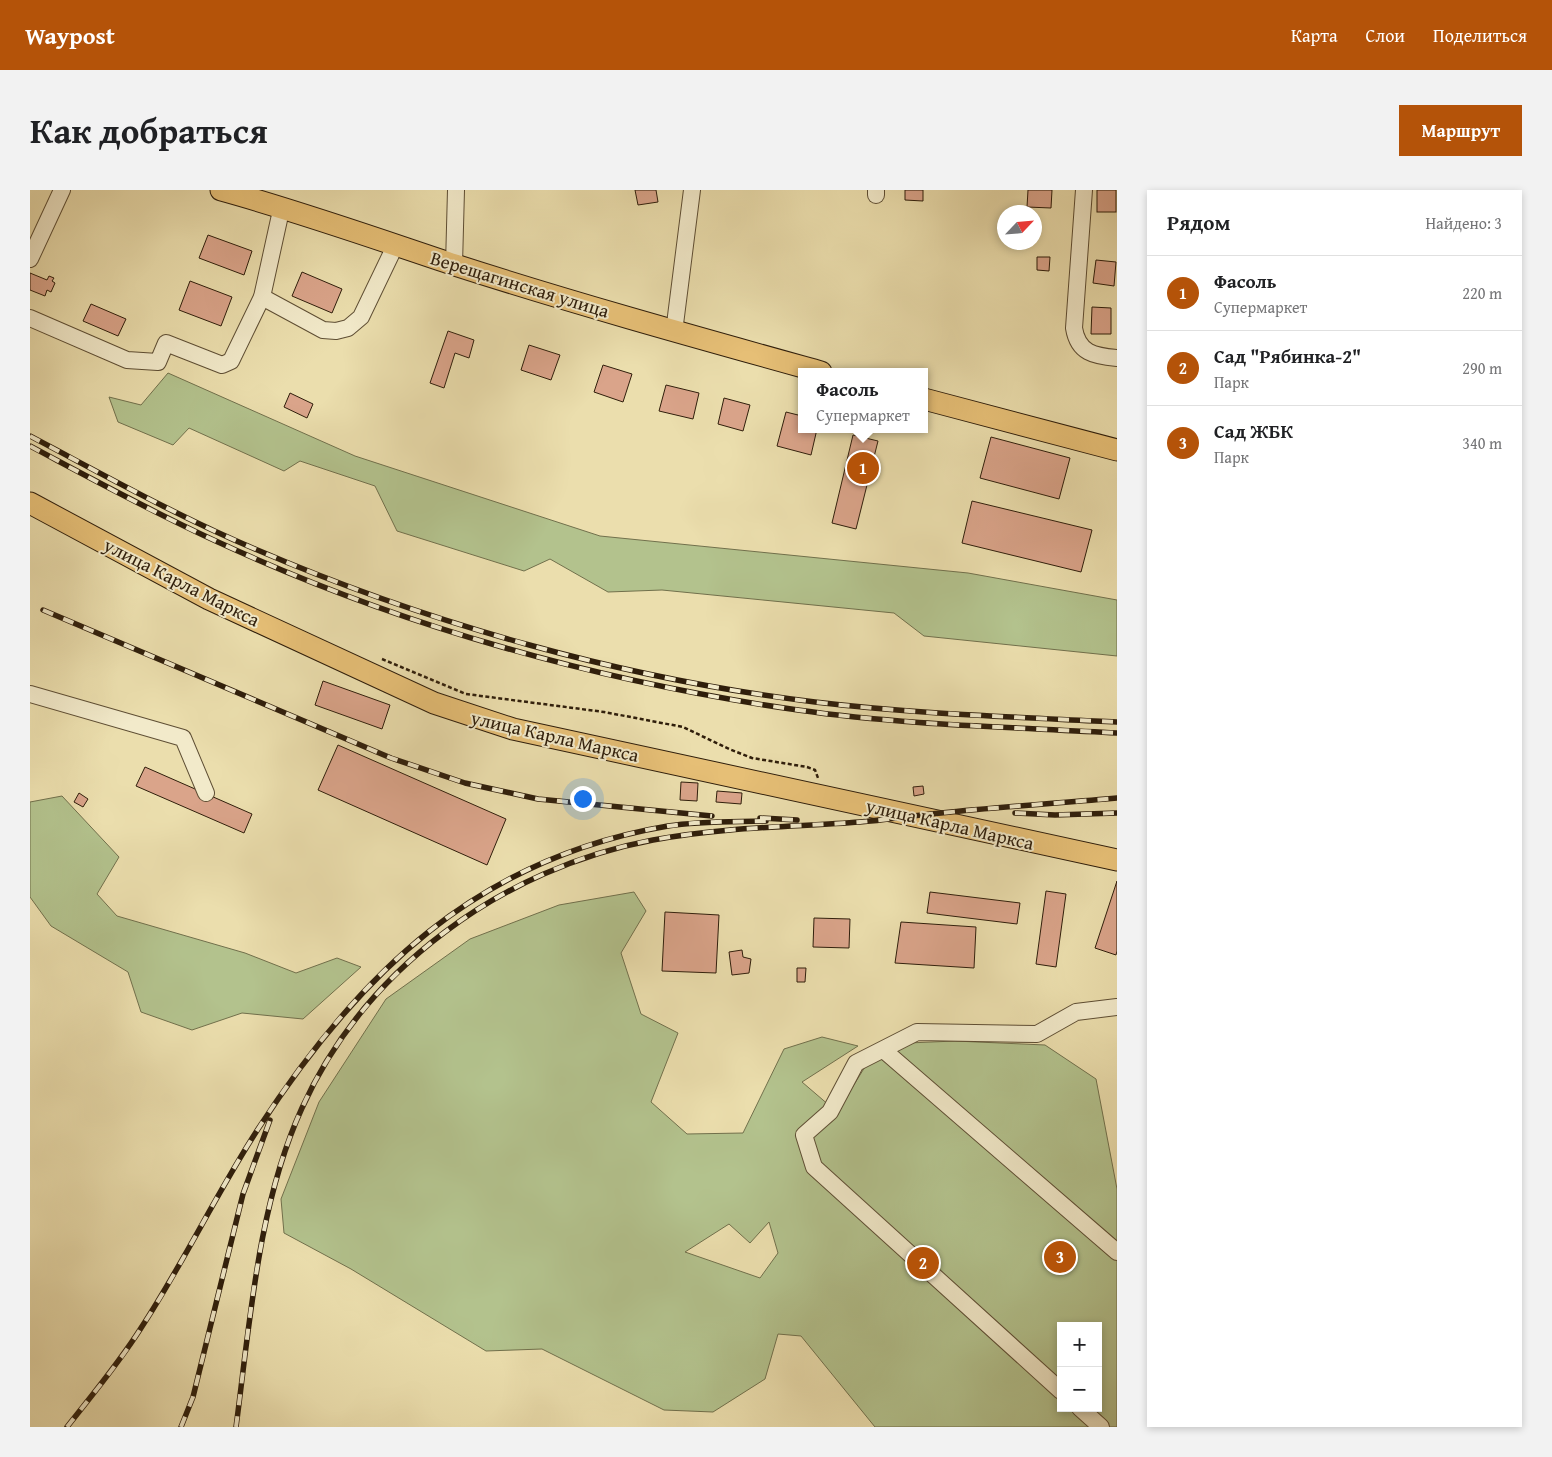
<!DOCTYPE html>
<html lang="ru">
<head>
<meta charset="utf-8">
<style>
	:root { --surface:#fff; --page:#f2f2f2; --text:#202124; --muted:#757577; --line:#e0e0e0; --accent:#b45309 }
	body { margin:0; font-family:"Gentium Book Plus",serif; background:var(--page); color:var(--text) }
	.controls { position:absolute; right:15px; bottom:15px; display:grid; overflow:hidden; border-radius:0px; box-shadow:0 2px 8px #0003 }
	.controls button { width:45px; height:45px; display:grid; place-items:center; padding:0; border:0; border-bottom:1px solid var(--line); background:var(--surface); color:var(--text); font:25px sans-serif }
	.compass { position:absolute; left:967px; top:15px; width:45px; height:45px; border-radius:50%; background:var(--surface); box-shadow:0 2px 8px #0003; rotate:64deg }
	.you { position:absolute; left:552px; top:608px; width:18px; height:18px; margin:-12px; border:4px solid #fff; border-radius:50%; background:#1a73e8; box-shadow:0 0 0 8px #1a73e833 }
	.badge { display:grid; place-items:center; width:32px; height:32px; border-radius:50%; background:var(--accent); color:#fff; font-size:16px; font-weight:700 }
	.pin { position:absolute; translate:-50% -50%; border:2px solid #fff; box-shadow:0 1px 5px #0006 }
	.popup { position:absolute; left:768px; top:178px; width:130px; height:65px; box-sizing:border-box; display:grid; place-content:center; border-radius:0px; background:var(--surface); filter:drop-shadow(0 1px 4px #0005); font-size:16px; white-space:nowrap; color:var(--muted) }
	.popup b { font-size:19px; color:var(--text) }
	.popup::after { content:''; position:absolute; left:50%; top:100%; margin-left:-10px; border:10px solid transparent; border-top-color:var(--surface) }
	.list { margin:0; padding:0; list-style:none }
	h2 { display:flex; justify-content:space-between; align-items:center; height:65px; margin:0; padding:0 20px; font-size:21px }
	h2 small { font-size:16px; font-weight:400; color:var(--muted) }
	.list li { display:grid; grid-template-columns:32px 1fr auto; gap:15px; align-items:center; box-sizing:border-box; height:75px; padding:0 20px; border-top:1px solid var(--line) }
	.list b { display:block; font-size:19px; white-space:nowrap }
	.list p { margin:0; font-size:16px; white-space:nowrap; color:var(--muted) }
	.list em { font-size:16px; font-style:normal; color:var(--muted) }
	.map { position:relative; flex:none; width:1087px; height:1237px; overflow:hidden; border-radius:0px }
	header { display:flex; align-items:center; gap:30px; box-sizing:border-box; height:70px; padding:0 25px; background:var(--accent); color:#fff }
	header strong { font-size:24px }
	nav { display:flex; gap:28px; margin-inline-start:auto; font-size:18px }
	.intro { display:flex; align-items:center; justify-content:space-between; box-sizing:border-box; height:120px; padding:0 30px }
	h1 { margin:0; font-size:35px }
	.button { padding:12px 22px; border-radius:0px; background:var(--accent); color:#fff; font-size:18px; font-weight:700 }
	main { display:flex; gap:30px; padding:0 30px }
	aside { flex:1; background:var(--surface); border-radius:0px; box-shadow:0 2px 8px #0003 }
	.map>svg:first-child { display:block }
</style>
</head>
<body>
<header>
<strong>Waypost</strong>
<nav><a>Карта</a><a>Слои</a><a>Поделиться</a></nav>
</header>
<div class="intro"><h1>Как добраться</h1><a class="button">Маршрут</a></div>
<main>
<div class="map">
<svg width="1087" height="1237" viewBox="0 0 1087 1237">
	<rect width="100%" height="100%" fill="#ebdead"/>
	<filter id="stains"><feTurbulence type="fractalNoise" baseFrequency=".004" numOctaves="4"/><feColorMatrix values="0 0 0 0 .2 0 0 0 0 .09 0 0 0 0 .02 0 0 0 .5 -.17"/></filter>
	<radialGradient id="worn" r=".72"><stop offset=".6" stop-color="#630" stop-opacity="0"/><stop offset="1" stop-color="#630" stop-opacity=".3"/></radialGradient>
	<g fill="#b3c28d" stroke="#71704c" fill-rule="evenodd">
		<path d="M138,183l187,83 245,80 368,37 149,27v56l-193,-20 -30,-23 -232,-23 -54,2 -58,-33 -26,12 -127,-40 -22,-45 -75,-25 -16,10 -95,-43 -16,17 -55,-23 -9,-25 32,8z"/>
		<path d="M32,606l57,61 -22,37 20,22 128,37 51,20 41,-15 24,9 -58,52 -61,-6 -50,17 -51,-18 -13,-40 -77,-46 -21,-29v-95z"/>
		<path d="M604,702l12,19 -25,42 20,61 37,19 -27,69 36,32 56,-1 41,-84 38,-12 36,9 -56,36 35,30 31,-50 40,-19 47,-2 90,4 51,34 21,110v238h-242l-74,-91 -23,-2 -13,45 -52,33 -49,-2 -122,-61 -56,2 -135,-82 -67,-36 -3,-34 38,-97 67,-103 84,-60 89,-34zM739,1032l9,31 -18,25 -75,-26 44,-28 21,19zM1031,1136h37v82h-37z"/>
	</g>
	<g fill="#daa48a" stroke="#2f1e0b">
		<path d="M605,0h21l2,12 -20,3z"/>
		<path d="M875,0h18v11l-18,-1z"/>
		<path d="M998,0h24l-1,18 -24,-1z"/>
		<rect x="1067" y="0" width="19" height="22"/>
		<path d="M178,45l44,16 -8,24 -45,-17z"/>
		<path d="M1007,67h13l-1,14 -12,-1z"/>
		<path d="M1066,70l20,2 -2,24 -21,-3z"/>
		<path d="M272,82l40,17 -10,24 -40,-17z"/>
		<path d="M0,83l17,7 2,-4 5,2 -2,3 3,2 -4,9 -4,-2 -2,6 -15,-6z"/>
		<path d="M160,91l42,16 -11,29 -42,-16z"/>
		<path d="M61,114l35,15 -8,17 -35,-15z"/>
		<path d="M1062,117l19,1v26h-20z"/>
		<path d="M418,141l26,9 -5,18 -14,-5 -11,35 -14,-5z"/>
		<path d="M499,155l31,10 -9,25 -30,-10z"/>
		<path d="M573,175l29,9 -9,28 -29,-10z"/>
		<path d="M636,195l33,8 -6,26 -34,-8z"/>
		<path d="M260,203l23,11 -6,14 -23,-11z"/>
		<path d="M694,208l26,7 -7,26 -25,-7z"/>
		<path d="M756,222l16,4v13h15l-6,26 -34,-9z"/>
		<path d="M823,245l25,6 -22,88 -24,-6z"/>
		<path d="M961,247l79,21 -11,41 -79,-21z"/>
		<path d="M942,311l120,29 -11,42 -119,-29z"/>
		<path d="M293,491l67,24 -8,24 -67,-24z"/>
		<path d="M308,555l168,74 -19,46 -169,-75z"/>
		<path d="M115,577l107,47 -8,19 -108,-47z"/>
		<path d="M651,592l17,1 -1,18 -17,-1z"/>
		<path d="M893,596l1,8 -10,2 -1,-9z"/>
		<path d="M687,601l25,2 -1,11 -25,-2z"/>
		<path d="M49,603l9,6 -5,8 -9,-5z"/>
		<path d="M1087,691v70l-1,4 -21,-7z"/>
		<path d="M1016,701l20,3 -10,73 -20,-3z"/>
		<path d="M900,702l90,11 -3,21 -90,-11z"/>
		<path d="M635,722l54,3 -3,58 -54,-2z"/>
		<path d="M784,728l36,1 -1,29 -36,-1z"/>
		<path d="M871,732l75,5 -2,41 -79,-5z"/>
		<path d="M712,760l1,7 8,2 -2,14 -17,2 -3,-23z"/>
		<path d="M767,778h9l-1,14h-8z"/>
	</g>
	<g fill="none" stroke-linecap="round" stroke-linejoin="round">
		<g stroke="#5e4e34" stroke-width="18">
			<g id="minor">
				<path d="M1054,0l-10,138c4,25 20,28 43,30"/>
				<path d="M846,5v-5"/>
				<path d="M0,69l32,-69"/>
				<path d="M424,75l2,-75"/>
				<path d="M232,107l61,33 13,1 12,-3 13,-11 35,-73"/>
				<path d="M0,128l97,42 31,2 8,-19 56,22 9,-4 31,-64 20,-91"/>
				<path d="M644,142l18,-142"/>
				<path d="M0,504l153,44 23,55"/>
				<path d="M857,863l230,199"/>
				<path d="M1031,1201l-247,-224 -10,-32 26,-23 26,-49 61,-31 120,2 39,-22 41,-5"/>
				<path d="M1050,1218l21,19"/>
			</g>
		</g>
		<g stroke="#2f1e0b" stroke-width="23">
			<g id="major">
				<path d="M191,0c80,22 156,49 234,75 121,39 244,73 366,107"/>
				<path d="M894,209l193,51"/>
				<path d="M0,313l179,96 225,104 79,26 604,131"/>
			</g>
		</g>
		<path stroke="#2f1e0b" stroke-width="2.5" stroke-dasharray="4 2.5" stroke-linecap="butt" d="M352,469l84,35 138,18 79,15 46,22 23,9 55,9 8,3 3,8"/>
		<use href="#minor" stroke="#f2eaca" stroke-width="16"/>
		<use href="#major" stroke="#e6bf76" stroke-width="21"/>
		<g stroke="#2f1e0b" stroke-width="5.5">
			<g id="rail">
				<path d="M0,246c74,39 147,80 225,113 175,75 370,130 560,153 100,12 201,15 302,20"/>
				<path d="M0,256c62,33 124,67 188,96 182,84 382,140 580,168 105,15 213,17 319,23"/>
				<path d="M13,420l348,148 74,25 73,16 174,17"/>
				<path d="M985,623l40,2 62,-2"/>
				<path d="M730,628l37,2"/>
				<path d="M37,1237c25,-32 52,-64 74,-99 42,-64 75,-134 117,-199 101,-156 220,-271 410,-303 32,-5 65,-4 98,-5"/>
				<path d="M151,1237l12,-30 50,-203 27,-74"/>
				<path d="M206,1237c14,-105 22,-223 66,-319 63,-140 201,-240 351,-268 69,-13 138,-13 207,-18 27,-2 54,-7 81,-9 59,-6 118,-10 176,-15"/>
			</g>
		</g>
		<use href="#rail" stroke="#f2eaca" stroke-width="4" stroke-dasharray="11" stroke-linecap="butt"/>
	</g>
	<g text-anchor="middle" stroke-width="4" stroke-linejoin="round" paint-order="stroke">
		<g font-size="19" fill="#2f1e0b" stroke="#f2eaca">
			<text transform="translate(490 94) rotate(17)" y="7">Верещагинская улица</text>
			<text transform="translate(152 392) rotate(27)" y="7">улица Карла Маркса</text>
			<text transform="translate(525 546) rotate(13)" y="7">улица Карла Маркса</text>
			<text transform="translate(920 634) rotate(13)" y="7">улица Карла Маркса</text>
		</g>
	</g>
	<rect width="100%" height="100%" filter="url(#stains)"/>
	<rect width="100%" height="100%" fill="url(#worn)"/>
</svg>
<div class="controls">
<button>+</button>
<button>−</button>
</div>
<svg class="compass" viewBox="-18 -18 36 36"><path d="M0-13l5 13h-10z" fill="#e53935"/><path d="M0 13l5-13h-10z" fill="#757577"/></svg>
<div class="you"></div>
<div class="pin badge" style="left:833px;top:278px">1</div>
<div class="popup"><b>Фасоль</b>Супермаркет</div>
<div class="pin badge" style="left:893px;top:1073px">2</div>
<div class="pin badge" style="left:1030px;top:1067px">3</div>
</div>
<aside>
<h2>Рядом<small>Найдено: 3</small></h2>
<ul class="list">
<li><span class="badge">1</span><div><b>Фасоль</b><p>Супермаркет</p></div><em>220 m</em></li>
<li><span class="badge">2</span><div><b>Сад &quot;Рябинка-2&quot;</b><p>Парк</p></div><em>290 m</em></li>
<li><span class="badge">3</span><div><b>Сад ЖБК</b><p>Парк</p></div><em>340 m</em></li>
</ul>
</aside>
</main>
</body>
</html>
